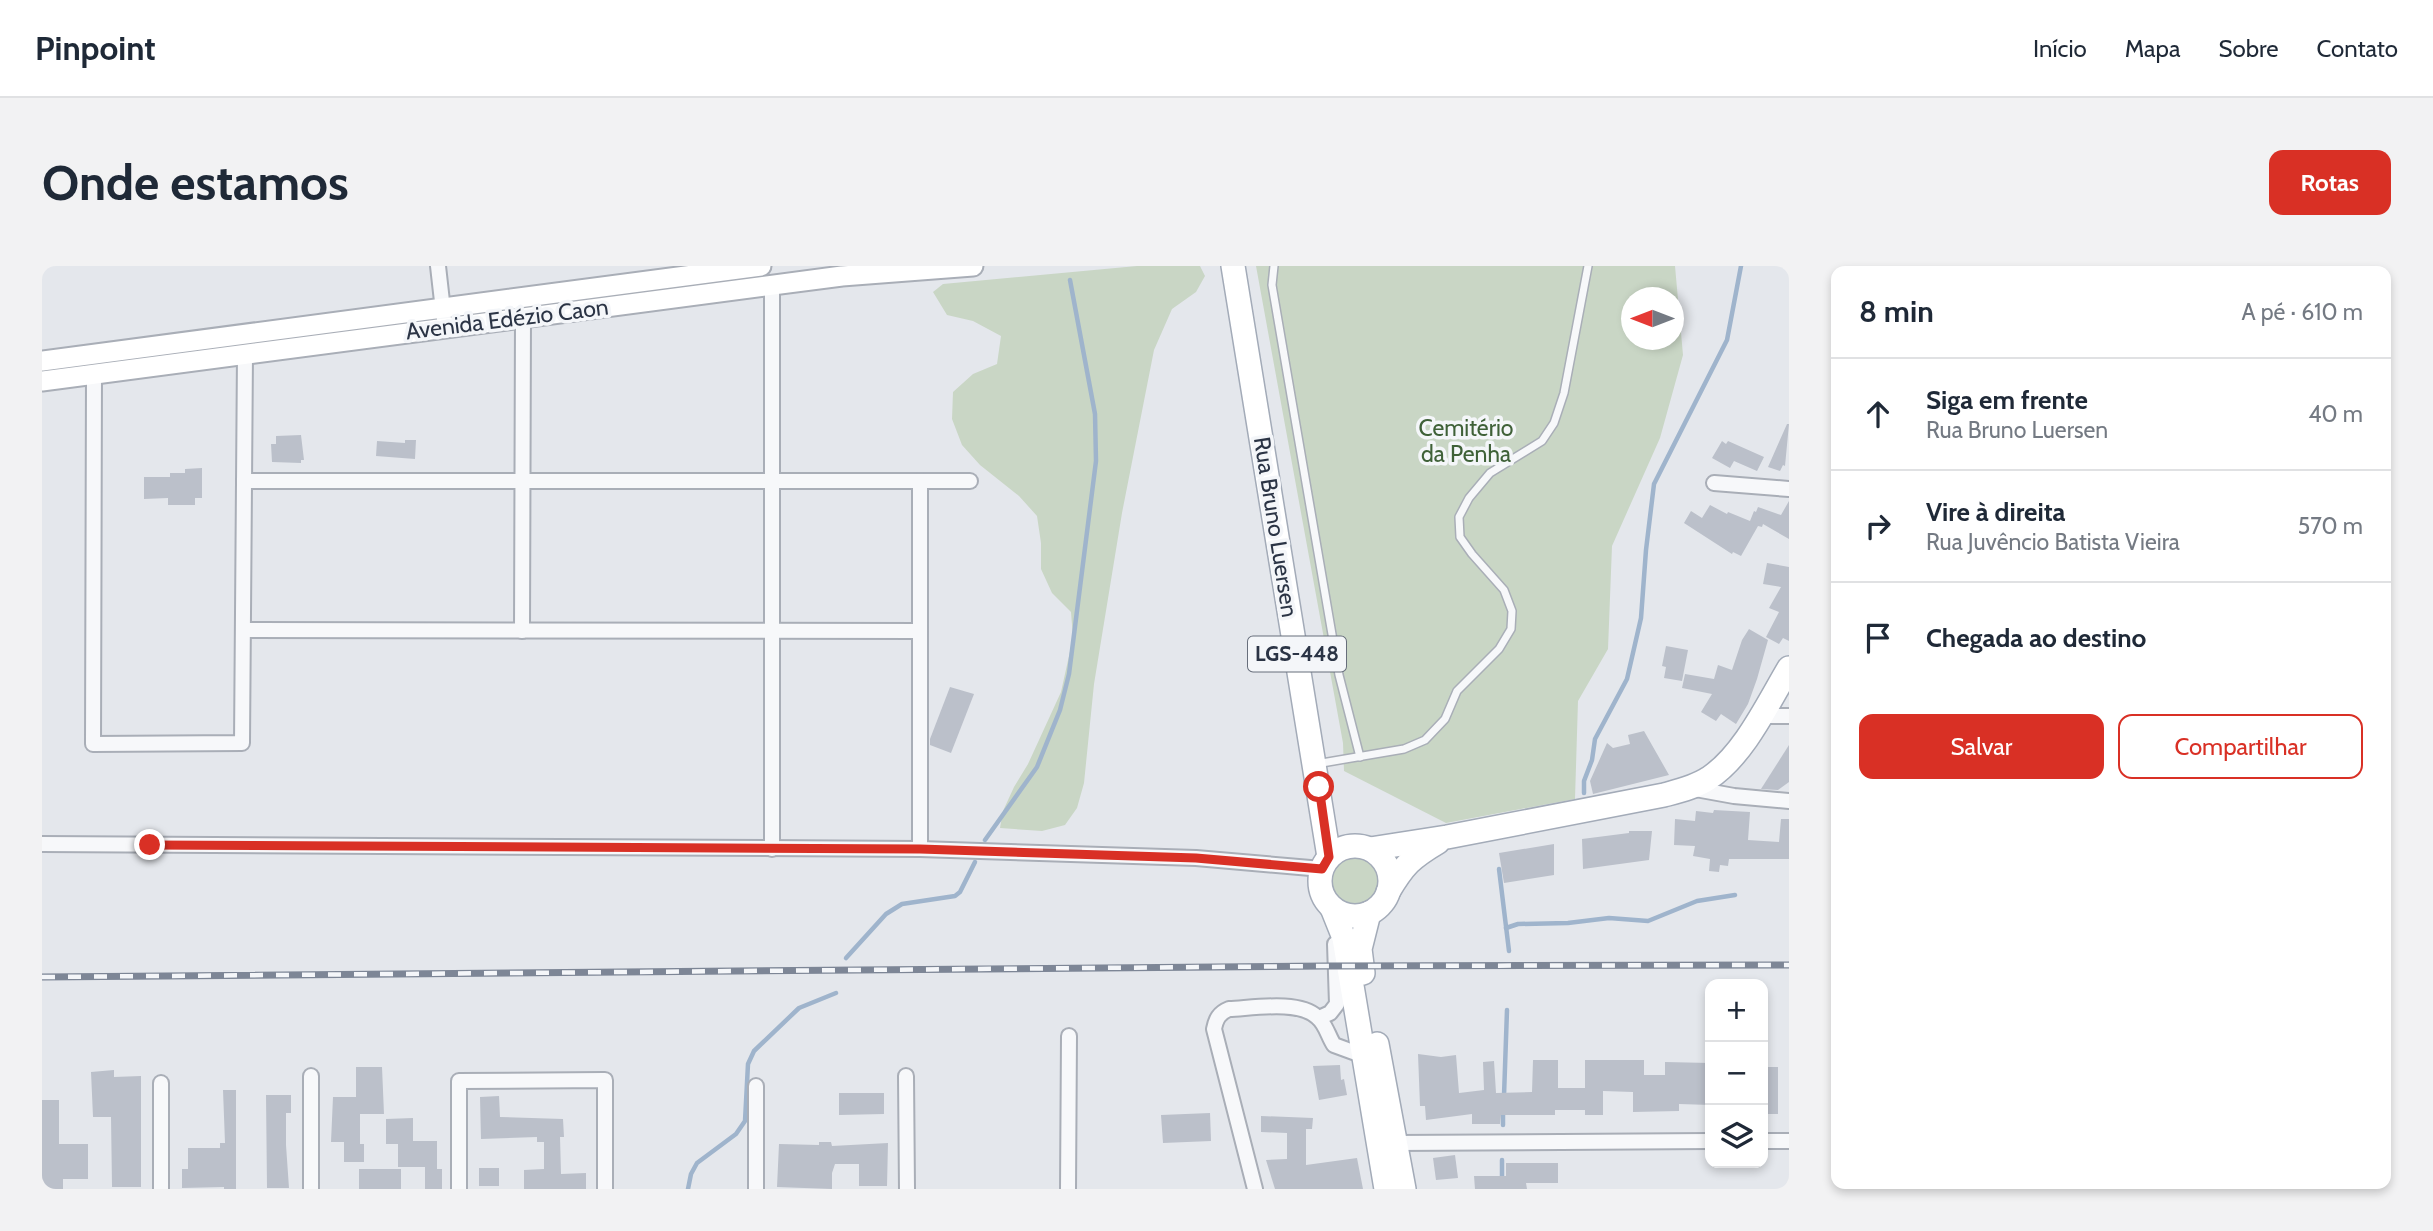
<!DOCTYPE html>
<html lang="pt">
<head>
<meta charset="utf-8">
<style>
	:root { --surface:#fff; --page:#f2f2f3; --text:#1f2937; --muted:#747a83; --line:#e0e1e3; --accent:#d93025 }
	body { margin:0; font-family:Cabin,sans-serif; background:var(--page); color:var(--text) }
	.controls { position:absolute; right:21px; bottom:21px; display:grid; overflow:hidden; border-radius:14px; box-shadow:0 4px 10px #0003 }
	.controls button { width:63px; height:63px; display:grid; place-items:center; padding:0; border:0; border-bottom:2px solid var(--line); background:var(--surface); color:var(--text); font:35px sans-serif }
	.compass { position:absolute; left:1579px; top:21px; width:63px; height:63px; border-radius:50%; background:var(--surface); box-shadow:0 4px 10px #0003; rotate:270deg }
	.stop { position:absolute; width:21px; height:21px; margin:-16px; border:5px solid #d93025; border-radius:50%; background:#fff }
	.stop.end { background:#d93025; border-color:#fff; box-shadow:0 2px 7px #0008 }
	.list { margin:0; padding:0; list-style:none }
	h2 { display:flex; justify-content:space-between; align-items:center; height:91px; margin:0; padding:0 28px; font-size:30px }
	h2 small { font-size:23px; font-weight:400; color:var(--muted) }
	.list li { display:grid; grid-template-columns:46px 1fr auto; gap:21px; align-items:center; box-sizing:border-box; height:112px; padding:0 28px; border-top:2px solid var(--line) }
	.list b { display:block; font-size:26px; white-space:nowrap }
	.list p { margin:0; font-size:23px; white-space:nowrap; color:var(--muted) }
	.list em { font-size:23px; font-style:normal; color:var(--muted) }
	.actions { display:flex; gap:14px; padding:21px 28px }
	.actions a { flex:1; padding:16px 0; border:2px solid var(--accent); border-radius:14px; text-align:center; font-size:24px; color:var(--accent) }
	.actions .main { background:var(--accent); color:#fff }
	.icon { flex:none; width:38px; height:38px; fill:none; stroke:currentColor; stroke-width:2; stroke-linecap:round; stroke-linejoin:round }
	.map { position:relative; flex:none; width:1747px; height:923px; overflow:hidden; border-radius:14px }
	header { display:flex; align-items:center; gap:42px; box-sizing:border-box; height:98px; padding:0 35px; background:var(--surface); border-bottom:2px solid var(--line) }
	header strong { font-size:33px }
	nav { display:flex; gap:38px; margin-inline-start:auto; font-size:24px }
	.intro { display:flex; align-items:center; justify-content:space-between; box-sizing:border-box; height:168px; padding:0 42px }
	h1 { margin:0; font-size:49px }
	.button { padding:18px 32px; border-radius:14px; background:var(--accent); color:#fff; font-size:24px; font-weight:700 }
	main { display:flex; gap:42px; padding:0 42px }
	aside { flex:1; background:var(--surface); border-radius:14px; box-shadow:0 4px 10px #0003 }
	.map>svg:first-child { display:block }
</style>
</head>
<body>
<header>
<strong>Pinpoint</strong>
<nav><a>Início</a><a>Mapa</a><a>Sobre</a><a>Contato</a></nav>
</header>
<div class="intro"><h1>Onde estamos</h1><a class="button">Rotas</a></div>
<main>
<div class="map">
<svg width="1747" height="923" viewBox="0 0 1747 923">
	<rect width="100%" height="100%" fill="#e4e7ec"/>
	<g fill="#c9d6c5" fill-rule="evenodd">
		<path d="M1095,0h63l5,10 -9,16 -24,17 -18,41 -32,163 -28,171 -10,99 -7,25 -12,17 -23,6 -42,-3 3,-17 11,-24 14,-23 33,-72 12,-54 -2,-26 -19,-19 -11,-24v-26l-4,-27 -18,-20 -39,-31 -18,-20 -10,-26 1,-27 20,-18 24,-10 4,-28 -28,-15 -26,-6 -14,-23 10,-8z"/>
		<path d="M1214,0h419l8,89 -23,83 -48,108 -4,103 -30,52 -3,98 -129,24 -102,-52 -1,-28zM1590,32h42v42h-42z"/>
		<circle cx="1313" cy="615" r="23"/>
	</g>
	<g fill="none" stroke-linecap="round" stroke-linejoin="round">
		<g stroke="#9fb4cc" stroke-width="4.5">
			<path d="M1542,527v-12l8,-21 3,-21 32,-60 14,-61 5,-68 8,-66 73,-144 14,-74"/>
			<path d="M943,574l52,-73 23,-57 9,-36 27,-213 -1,-47 -25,-134"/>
			<path d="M1457,603l10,82"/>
			<path d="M1464,662l12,-4 50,-1 41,-5 39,3 49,-20 38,-6"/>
			<path d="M804,692l40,-44 16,-10 53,-8 5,-4 15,-30"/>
			<path d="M1462,830l3,-86"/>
			<path d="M1461,859v-13"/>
			<path d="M1460,894v29"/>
			<path d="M646,923l3,-15 6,-11 39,-29 9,-13 3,-57 6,-13 45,-43 37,-15"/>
		</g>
	</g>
	<g fill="#bbc0ca">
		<path d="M1745,158h2l-4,42 -2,-1 -3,6 -12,-4z"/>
		<path d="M259,169l3,25h-3v3l-29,-1 -1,-18h5v-8z"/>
		<path d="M363,174h11l-1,19 -39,-3 1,-15 28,2z"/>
		<path d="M1680,175l4,3 2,-3 36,16 -7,14 -23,-10 -4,7 -18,-10z"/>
		<path d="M160,202v30h-7v7h-27v-7l-24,1v-22h26v-4h15v-4z"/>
		<path d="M1747,235v38l-26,-15 -1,3 -4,-1 -17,30 -8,-4 -1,2 -48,-31 7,-12 11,7 8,-13 17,9 1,-2 22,9 4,-10 2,1 2,-5 23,8z"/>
		<path d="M1725,297l22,4v74l-6,-3 -4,6 -13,-7 13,-25 -10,-4 12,-21 -18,-3z"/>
		<path d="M1707,363l19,11 -11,39 -9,25 -12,20 -15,-10 -5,7 -15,-9 11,-18 -30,-6 3,-14 29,5 4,-14 14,5 10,-30z"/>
		<path d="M1624,380l22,4 -6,31 -18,-3 2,-11 -4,-1z"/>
		<path d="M908,421l24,7 -23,59 -21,-8v-6z"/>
		<path d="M1602,465l25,44 -76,19 -3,-13 17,-38 6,5 17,-4 -2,-9z"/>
		<path d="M1747,479v37l-11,8 -17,-1z"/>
		<path d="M1672,544l36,2 -2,28 31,2 2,-23h8v40h-60l-1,7 -8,-1 -1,7 -10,-1 1,-12 -17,-3 2,-10 -21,-1 1,-26 20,2 1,-10 17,2z"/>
		<path d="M1587,565h23l-3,29 -66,9 -1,-30 47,-6z"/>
		<path d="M1512,578v31l-50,8 -5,-30z"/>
		<path d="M1376,788l23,3 15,-2 3,38 25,-3 -1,-28 11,-1 2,32 36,-1 1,-32h25v28h27v-28h59v15h21v-13l45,1v42l-31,-1v7l-46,1v-20l-30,-1v24h-18v-5h-30v5h-54l-1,9h-28v-10l-46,6 -1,-14h-5z"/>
		<path d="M1298,799l1,15 3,-1 3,16 -28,5 -6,-34z"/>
		<path d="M314,801h26l2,47h-24v30h4v18h-20v-20h-13l2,-45h23z"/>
		<rect x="1721" y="801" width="15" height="47"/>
		<path d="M72,804v7l27,-1v111h-29l-1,-70h-18l-2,-45z"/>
		<path d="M181,824h13v99h-12v-2l-42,1v-19h6v-21h32v-5h5z"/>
		<path d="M797,827h45v21l-45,1z"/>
		<path d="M224,829h25v18h-5v32l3,43h-22z"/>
		<path d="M457,830l1,21 63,2 1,18h-4l1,37 25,-1v16h-62v-19l20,-1v-27h-7v-5l-56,2 -1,-42z"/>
		<path d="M0,834h17v44h29v35h-25v10h-21z"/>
		<path d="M1168,847l1,28 -48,2 -2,-28z"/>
		<path d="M1219,850l52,2 -1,11h-6v36l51,-7 6,31h-88l-9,-29 21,-1v-26l-26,-1z"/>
		<path d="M371,852v23h24v28h5v20h-17v-22h-27v-23h-12v-25z"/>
		<path d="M777,876h12l1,4 56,-3 -1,43h-28v-22h-24l-3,9v16l-55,-2 2,-43 40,1z"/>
		<path d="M1413,889l3,23 -22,2 -3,-22z"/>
		<path d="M1464,897h52v20h-32l1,6h-52l-1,-13h32z"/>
		<rect x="437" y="902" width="20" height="18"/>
		<rect x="317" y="903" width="42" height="20"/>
	</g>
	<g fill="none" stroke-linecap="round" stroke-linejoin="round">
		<g stroke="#a9aeb7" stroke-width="10">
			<g id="lane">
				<path d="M1232,0l-2,19 67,390 21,82"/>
				<path d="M1274,498l88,-15 21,-9 20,-21 12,-28 42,-42 12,-20 1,-18 -8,-21 -32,-36 -12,-17 -1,-20 10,-19 21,-25 52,-32 12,-18 10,-30 24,-127"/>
			</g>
		</g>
		<g stroke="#a9aeb7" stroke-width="18">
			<g id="street">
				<path d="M396,0l7,62"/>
				<path d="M52,108l-1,370 149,-1 3,-389"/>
				<path d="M202,215h726"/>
				<path d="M878,215v368"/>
				<path d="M1672,217l75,6"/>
				<path d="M201,364l677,1"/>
				<path d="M480,365l1,-314"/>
				<path d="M1718,450h29"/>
				<path d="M1648,522l44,8 55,5"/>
				<path d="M0,578l878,5 276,9 126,11"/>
				<path d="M730,583v-564"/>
				<path d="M1277,752l11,-5 7,-9 -2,-60"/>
				<path d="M864,810l1,113"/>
				<path d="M119,817v106"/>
				<path d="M1721,875h26"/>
				<path d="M1354,877l314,-2"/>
				<path d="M269,923v-113"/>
				<path d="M417,923v-108l146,-1v109"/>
				<path d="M714,923v-103"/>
				<path d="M1026,923l1,-153"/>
				<path d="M1213,923l-41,-160c2,-10 5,-16 15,-20 24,-1 70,-9 88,8 9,7 11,19 17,28l30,11"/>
			</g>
		</g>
		<g stroke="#a9aeb7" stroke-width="23">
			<g id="secondary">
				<path d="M0,95l719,-95"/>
				<path d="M0,115l800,-105 131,-10"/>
			</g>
		</g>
		<g stroke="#a3abb8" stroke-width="26">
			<g id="primary">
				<path d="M1191,0l96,591"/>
				<circle cx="1313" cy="615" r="35"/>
				<path d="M1328,583l77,-12 217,-42c15,-4 32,-8 45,-17 35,-23 59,-75 80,-110"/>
				<path d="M1346,626c16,-27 23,-34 50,-50"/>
				<path d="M1290,642l12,30 42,251"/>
				<path d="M1321,707l-3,-24 9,-36"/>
				<path d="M1335,778l27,145"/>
			</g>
		</g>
		<use href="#lane" stroke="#f7f8fa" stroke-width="7"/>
		<use href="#street" stroke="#f7f8fa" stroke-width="14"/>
		<use href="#secondary" stroke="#fff" stroke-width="19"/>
		<use href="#primary" stroke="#fff" stroke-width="23"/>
		<g stroke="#7d8696" stroke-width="7">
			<path id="rail" d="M0,711l1284,-11 463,-1"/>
		</g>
		<use href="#rail" stroke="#f4f6f9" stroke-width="4.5" stroke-dasharray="13" stroke-linecap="butt"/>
	</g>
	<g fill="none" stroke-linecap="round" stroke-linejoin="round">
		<path stroke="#d93025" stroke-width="9" d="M108,579l770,4 276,9 126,11 7,-12 -10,-70"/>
	</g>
	<g text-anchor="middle" stroke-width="7" stroke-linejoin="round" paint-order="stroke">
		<rect fill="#f4f6f9" stroke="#676e7b" stroke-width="2" x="1206" y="370.5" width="98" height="35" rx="5"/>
		<g font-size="21" font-weight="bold" fill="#2b3445">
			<text x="1255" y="395">LGS-448</text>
		</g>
		<g font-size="23" fill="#2b3445" stroke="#f4f6f9">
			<text transform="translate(465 53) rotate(-7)" y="8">Avenida Edézio Caon</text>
			<text transform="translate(1234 261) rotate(81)" y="8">Rua Bruno Luersen</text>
		</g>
		<g font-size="23" fill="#3f6138" stroke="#f4f6f9">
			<text x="1424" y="170">Cemitério<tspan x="1424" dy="26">da Penha</tspan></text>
		</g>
	</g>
</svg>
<div class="controls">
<button>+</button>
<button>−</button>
<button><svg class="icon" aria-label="layers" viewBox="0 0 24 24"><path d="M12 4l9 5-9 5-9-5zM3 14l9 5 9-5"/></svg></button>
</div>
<svg class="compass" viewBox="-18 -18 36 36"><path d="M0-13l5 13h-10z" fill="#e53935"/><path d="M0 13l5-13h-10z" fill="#747a83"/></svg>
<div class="stop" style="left:1277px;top:521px"></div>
<div class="stop end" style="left:108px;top:579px"></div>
</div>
<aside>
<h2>8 min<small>A pé · 610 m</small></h2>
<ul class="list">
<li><svg class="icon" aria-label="ahead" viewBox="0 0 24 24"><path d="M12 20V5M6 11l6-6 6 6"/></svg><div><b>Siga em frente</b><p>Rua Bruno Luersen</p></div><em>40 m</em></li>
<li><svg class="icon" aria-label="right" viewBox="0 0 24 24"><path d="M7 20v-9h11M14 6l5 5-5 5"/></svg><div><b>Vire à direita</b><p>Rua Juvêncio Batista Vieira</p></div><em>570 m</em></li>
<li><svg class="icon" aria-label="arrive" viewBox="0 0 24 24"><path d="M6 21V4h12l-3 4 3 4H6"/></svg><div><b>Chegada ao destino</b></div></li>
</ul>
<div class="actions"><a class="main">Salvar</a><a>Compartilhar</a></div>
</aside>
</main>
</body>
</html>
